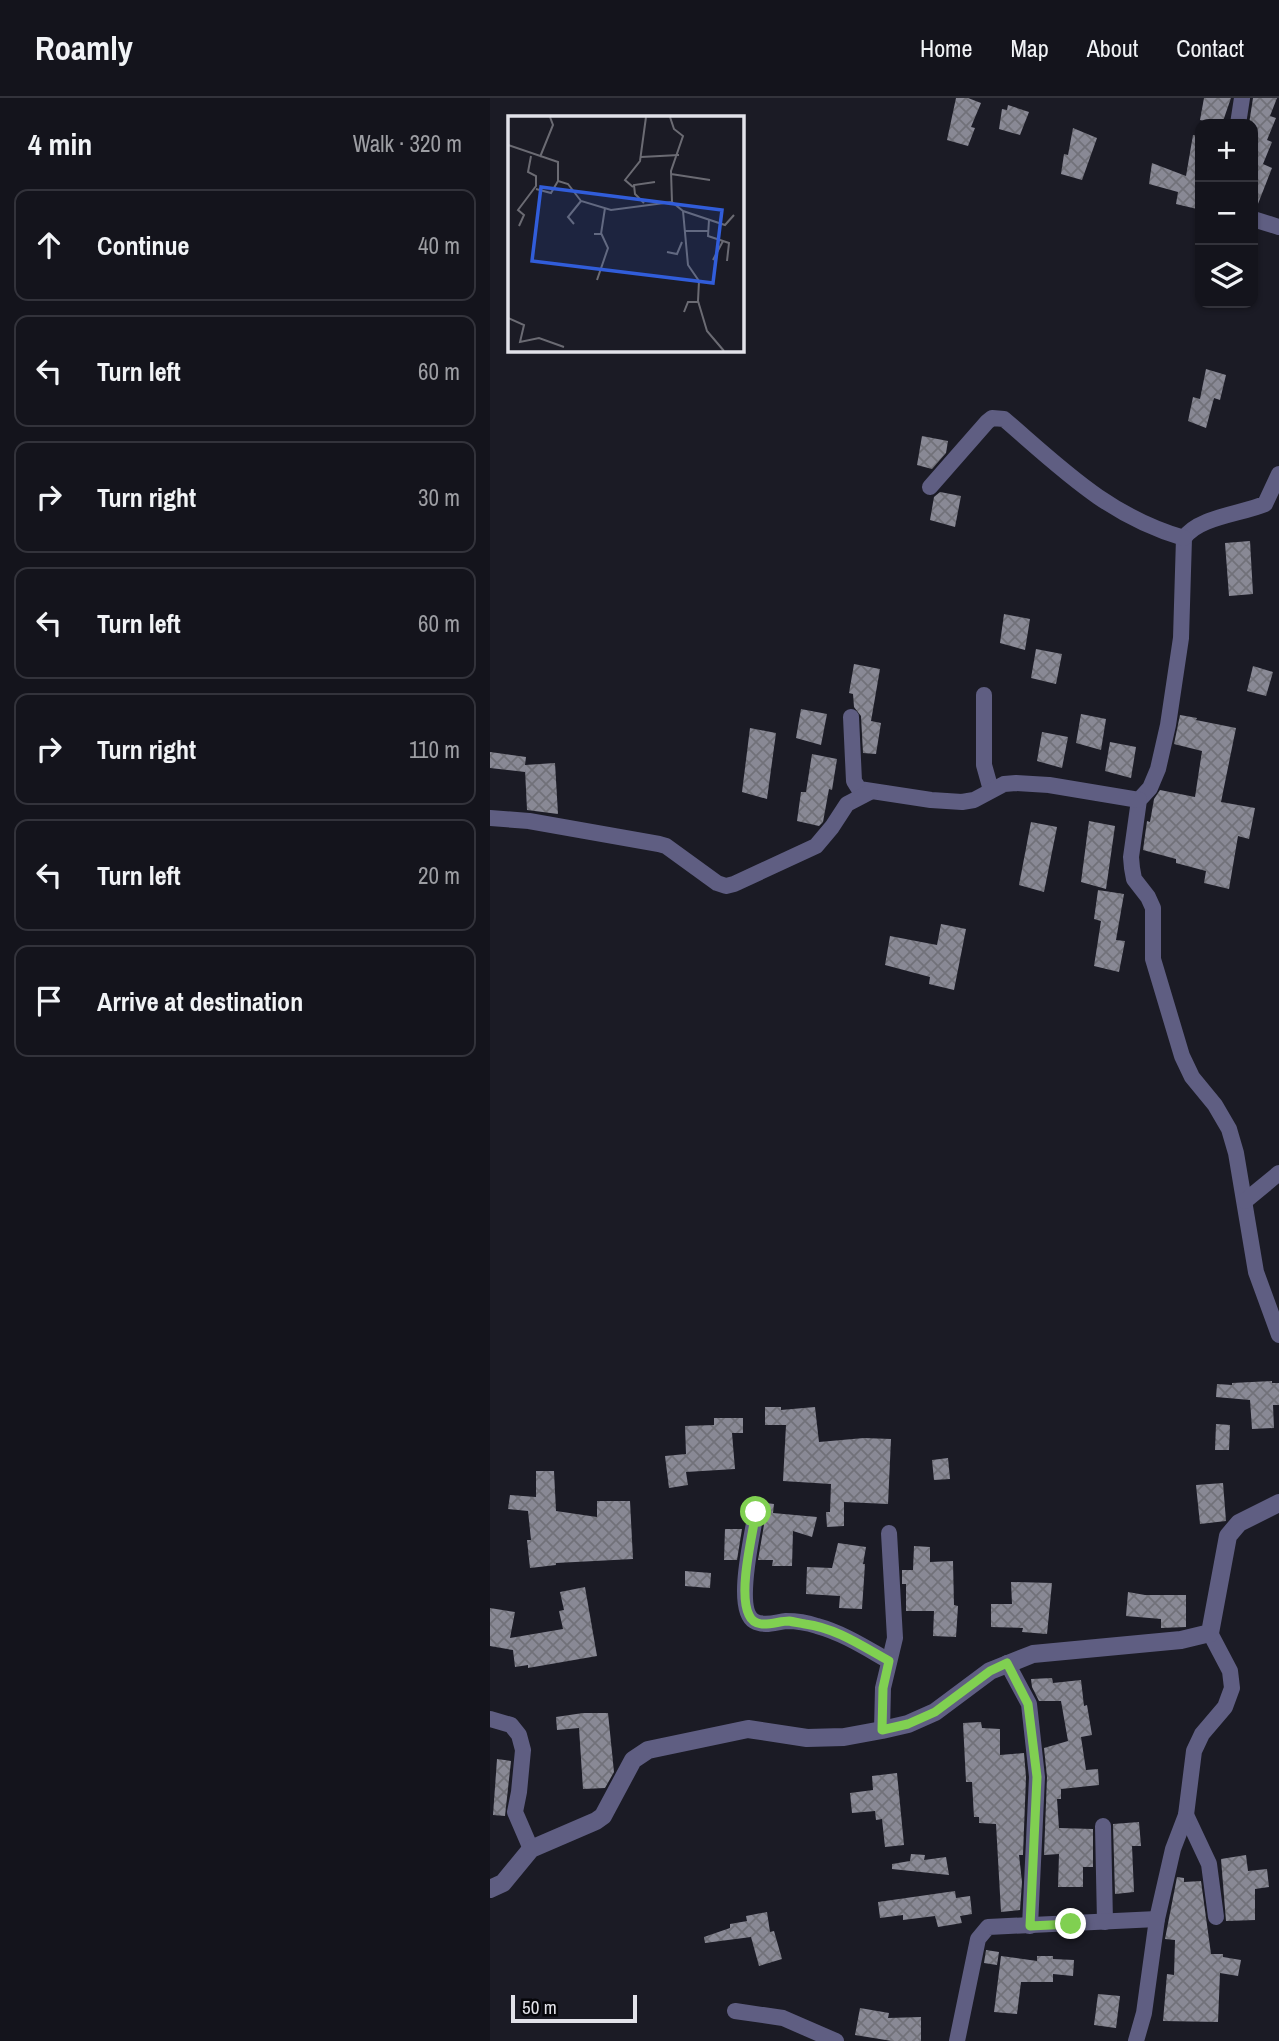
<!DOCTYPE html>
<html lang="en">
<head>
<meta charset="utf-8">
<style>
	:root { --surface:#14141c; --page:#212129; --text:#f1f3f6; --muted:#9d9ea3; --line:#33333b }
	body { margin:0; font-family:"Archivo Narrow",sans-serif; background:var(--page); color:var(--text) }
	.controls { position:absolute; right:21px; top:21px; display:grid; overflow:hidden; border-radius:14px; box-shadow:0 2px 5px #0004 }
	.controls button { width:63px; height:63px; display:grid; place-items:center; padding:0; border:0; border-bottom:2px solid var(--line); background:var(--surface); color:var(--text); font:35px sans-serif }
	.scale { position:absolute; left:21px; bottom:18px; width:126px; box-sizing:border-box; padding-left:7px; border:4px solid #e2e2e9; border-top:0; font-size:19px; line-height:24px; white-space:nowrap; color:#e2e2e9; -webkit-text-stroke:5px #06060a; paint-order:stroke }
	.stop { position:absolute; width:21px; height:21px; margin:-16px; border:5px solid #80d051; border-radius:50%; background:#fff }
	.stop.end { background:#80d051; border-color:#fff; box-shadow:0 2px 7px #0008 }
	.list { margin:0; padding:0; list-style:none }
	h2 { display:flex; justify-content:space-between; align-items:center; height:91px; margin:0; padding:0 28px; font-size:30px }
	h2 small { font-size:23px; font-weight:400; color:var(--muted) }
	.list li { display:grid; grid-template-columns:46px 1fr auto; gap:21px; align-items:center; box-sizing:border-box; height:112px; margin:0 14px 14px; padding:0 14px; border:2px solid var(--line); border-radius:14px }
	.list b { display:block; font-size:26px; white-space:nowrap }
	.list em { font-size:23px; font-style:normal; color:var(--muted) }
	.icon { flex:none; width:38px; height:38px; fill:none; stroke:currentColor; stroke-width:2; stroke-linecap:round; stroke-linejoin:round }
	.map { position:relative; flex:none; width:789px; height:1943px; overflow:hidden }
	header { display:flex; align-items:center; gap:42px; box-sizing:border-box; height:98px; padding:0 35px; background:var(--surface); border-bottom:2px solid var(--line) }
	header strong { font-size:33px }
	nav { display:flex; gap:38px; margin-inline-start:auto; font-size:24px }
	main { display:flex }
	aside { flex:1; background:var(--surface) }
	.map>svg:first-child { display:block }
</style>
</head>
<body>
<header>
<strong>Roamly</strong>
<nav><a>Home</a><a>Map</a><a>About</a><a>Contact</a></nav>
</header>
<main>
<aside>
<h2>4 min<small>Walk · 320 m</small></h2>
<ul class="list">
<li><svg class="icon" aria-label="ahead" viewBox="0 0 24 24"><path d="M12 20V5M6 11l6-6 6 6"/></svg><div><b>Continue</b></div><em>40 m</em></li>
<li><svg class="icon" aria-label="left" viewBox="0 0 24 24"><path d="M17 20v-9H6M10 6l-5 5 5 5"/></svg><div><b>Turn left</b></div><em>60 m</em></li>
<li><svg class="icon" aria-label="right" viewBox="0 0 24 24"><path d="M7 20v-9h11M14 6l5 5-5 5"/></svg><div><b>Turn right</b></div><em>30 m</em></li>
<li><svg class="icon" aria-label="left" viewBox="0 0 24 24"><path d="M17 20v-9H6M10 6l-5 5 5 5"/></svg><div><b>Turn left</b></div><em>60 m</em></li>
<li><svg class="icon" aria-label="right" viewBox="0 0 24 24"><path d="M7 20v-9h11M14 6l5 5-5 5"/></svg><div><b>Turn right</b></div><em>110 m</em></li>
<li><svg class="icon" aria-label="left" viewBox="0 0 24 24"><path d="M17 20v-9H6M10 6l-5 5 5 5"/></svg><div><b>Turn left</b></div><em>20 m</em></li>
<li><svg class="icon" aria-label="arrive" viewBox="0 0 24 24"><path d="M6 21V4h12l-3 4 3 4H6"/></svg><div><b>Arrive at destination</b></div></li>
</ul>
</aside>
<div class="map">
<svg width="789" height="1943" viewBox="0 0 789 1943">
	<defs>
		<pattern id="building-cross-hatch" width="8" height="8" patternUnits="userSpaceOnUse" patternTransform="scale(1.75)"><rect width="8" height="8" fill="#898995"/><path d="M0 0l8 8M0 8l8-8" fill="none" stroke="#717179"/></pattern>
	</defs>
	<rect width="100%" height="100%" fill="#1b1b25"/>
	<g fill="url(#building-cross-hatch)">
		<path d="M466,0h12l13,5 -10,24 4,1 -7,18 -21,-6z"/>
		<path d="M714,0h27l-9,26 -22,-4z"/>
		<path d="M763,0h24l-7,18 6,2 -9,22 5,2 -9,22 9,4 -16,41h-3v-85h-4z"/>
		<path d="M518,7l21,7 -9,23 -21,-6 3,-20 5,1z"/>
		<path d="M583,30l24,10 -15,42 -21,-6 3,-20 4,1z"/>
		<path d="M703,37l7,1v65l-3,8 -21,-5 2,-12 -29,-8 3,-21 34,13z"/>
		<path d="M716,271l20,6 -6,25 -6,-2 -8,30 -18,-7 5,-24 7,2z"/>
		<path d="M432,338l26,5 -2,12 -14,16 -15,-4z"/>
		<path d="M450,394l21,4 -6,31 -25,-7 4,-23z"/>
		<path d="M760,443l3,53 -24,2 -4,-53z"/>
		<path d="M514,516l26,5 -5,31 -25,-7z"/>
		<path d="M546,551l26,5 -6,30 -25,-6z"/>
		<path d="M364,566l26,5 -9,52 10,2 -5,31 -13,-1 -2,-37 -7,-9 -1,-13 -4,-1z"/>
		<path d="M763,568l20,6 -7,24 -19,-5z"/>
		<path d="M311,611l26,5 -6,31 -25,-7z"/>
		<path d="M591,616l25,5 -5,31 -25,-7z"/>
		<path d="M690,617l17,3 -1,2 40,8 -15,74 34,6 -6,31 -11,-3 -9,53 -25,-6 2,-12 -30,-8v-4l-33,-9 4,-29 3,1 4,-23 6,-9 35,7 7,-46 -28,-7z"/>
		<path d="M260,630l26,5 -9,66 -25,-7z"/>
		<path d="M552,634l26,5 -6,31 -25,-7z"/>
		<path d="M620,644l26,5 -5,31 -26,-7z"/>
		<path d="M0,654l36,5 -1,8 30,-2 3,51 -31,-4 -2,-41v3l-35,-4z"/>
		<path d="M322,656l25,5 -5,31 -3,-1 -6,33 -4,4 -22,-5 4,-29h5z"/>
		<path d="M599,723l26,5 -9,63 -25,-7z"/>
		<path d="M541,724l26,5 -13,65 -25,-7z"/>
		<path d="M608,792l26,4 -8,46 9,1 -6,31 -25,-6 7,-45 -7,-2z"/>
		<path d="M451,826l25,5 -12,61 -25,-6 1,-7 -45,-12 5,-29 47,9z"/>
		<path d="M782,1283v2h7v22h-6l1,23 -22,1 -2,-29 -34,-3 1,-13 15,1v-2z"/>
		<path d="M275,1309h16v3l34,-3 4,35 45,-4 27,1 -3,65 -44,-2v24l-17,1 -1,-15h4l1,-28 -48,-3 3,-56h-21z"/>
		<path d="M224,1320h29v15h-11l3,36 -49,3 2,13 -19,3 -4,-32 21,-2 -1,-28 29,-1z"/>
		<path d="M726,1326l14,1 -1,25h-14z"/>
		<path d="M458,1360l2,21 -16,1 -2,-20z"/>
		<path d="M46,1373h18l2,40 41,6v-16h33l3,58 -77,4v2l-26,3 -3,-28h4l-3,-29 -20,-2 2,-14 26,2z"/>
		<path d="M733,1385l3,38 -26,3 -4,-39z"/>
		<path d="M269,1404l15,2 -1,9 44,4 -5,20 -19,-6 -1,35h-20l1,-6h-15l8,-47v-5z"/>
		<path d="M235,1431h17l-5,31h-13z"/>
		<path d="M348,1445l28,4 -3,17h2l-3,45 -23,-1 1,-12 -34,-2 1,-27 25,1z"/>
		<path d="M424,1448l16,1v15l23,-1 1,44 4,1 -2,31 -23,-1 1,-25h-28v-27h-4v-14h11z"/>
		<path d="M195,1473l26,2 -1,15 -25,-2z"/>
		<path d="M521,1484l41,1 -5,51 -25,-2 1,-4 -32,-1v-23h21z"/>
		<path d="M95,1489l12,69 -69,12v-3l-13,2 -2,-17 -23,-4v-38l25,4 -5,26 53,-9 -4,-18 5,-1 -4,-18z"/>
		<path d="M638,1494l17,3h41v32l-25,1v-9l-35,-3z"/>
		<path d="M562,1580l1,5 28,-3 3,26 3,-1 5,30 -11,2 5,33 12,-1 1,16 -38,4v10h-4l2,29 34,1v38h-10v20h-25l1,-33 -15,1 3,-78 -3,-29 24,-7 -7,-40h-22l-7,-14 -1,-8z"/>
		<path d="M93,1615h25l6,59 -9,16 -22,1 -4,-61 -22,2 -1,-13z"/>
		<path d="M491,1624l1,6 18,1v26l24,-2 2,24 -3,78h-4l3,27 -2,28 -19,2 -5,-88 -17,-1v-6h-5l-2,-35h-6l-3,-59z"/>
		<path d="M7,1661l14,2 -6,55 -12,-1z"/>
		<path d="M407,1675l7,72 -19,2 -3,-28 -6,1 -1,-9 -23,2 -2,-20 23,-3 -1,-14z"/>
		<path d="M649,1724l2,24h-9l2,46 -19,2 -2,-70z"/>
		<path d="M421,1756l14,1 -1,5 22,-3 3,18 -57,-6v-5l18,-3z"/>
		<path d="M756,1757l2,16 19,-2 2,18 -14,2v31l-29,1 -5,-62z"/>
		<path d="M687,1779l7,1v4l17,-1 10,73h12v3l18,3 -3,16 -18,-3 -2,49 -55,-1 4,-47 7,1 1,-35 -10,-1z"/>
		<path d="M465,1793l1,7 14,-2 2,18 -12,2 2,7 -24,4 -3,-11 -32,4v-5l-23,3 -2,-16z"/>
		<path d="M277,1814l3,20 4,-1 8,28 -23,7 -8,-29 -46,6 -1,-6 26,-9v-4l17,-3 -1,-5z"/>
		<path d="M496,1852l13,2 -2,13 -13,-2z"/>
		<path d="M511,1858l36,5v-5h16v3l21,1 -1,16 -20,-2v8h-32l-4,32 -23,-2z"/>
		<path d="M608,1896l22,2 -4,32 -22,-3z"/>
		<path d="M370,1910l29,5 -1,5 33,-1v24h-29l-37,-6z"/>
	</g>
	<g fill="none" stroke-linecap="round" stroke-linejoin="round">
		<g stroke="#5f5e82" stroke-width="16">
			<path d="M748,26l4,-26"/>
			<path d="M763,121l26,8"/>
			<path d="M789,376l-14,30c-24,10 -67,13 -81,34l-3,100 -13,87 -10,44 -8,19 -11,12 -8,57 1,11 2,11 14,18 5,11v51l29,97 10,21 23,28 14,24 7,24 20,119 23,63"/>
			<path d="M440,389l57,-65 5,-4 12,1c58,50 104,97 180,119"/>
			<path d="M494,597v70l7,25"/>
			<path d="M361,619l3,64 5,8 72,11 31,2 12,-2 30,-16 12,-1 33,2 90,15"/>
			<path d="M0,720l39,3 130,23 7,2 51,37 9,3 8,-2 82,-38 16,-19 15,-23 23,-12"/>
			<path d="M755,1103l34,-28"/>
			<path d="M266,1414c-3,21 -22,97 -2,109 10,6 22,1 32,0 9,0 22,2 31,5 26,7 49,22 72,35"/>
			<path d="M517,1565l22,41 8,73 -7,149"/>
			<path d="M0,1621l21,6 8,10 4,15 -4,42 -4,20 16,37"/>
			<path d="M392,1632l1,-42 12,-50 -6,-105"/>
			<path d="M696,1717l23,49 7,53"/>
			<path d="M613,1728l2,96"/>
			<path d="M245,1913l48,7 53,23"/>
			<path d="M467,1943l21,-102 10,-12 169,-8"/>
			<path d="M646,1943l8,-28 13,-94 16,-70 13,-34 8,-64 8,-17 23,-27 7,-19 -2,-17 -20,-38"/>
		</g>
		<path stroke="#5f5e82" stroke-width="18" d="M0,1791l13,-6 28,-34 65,-28 7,-5 30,-56 15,-10 100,-21 59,9 37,-1 38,-7 26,-6 27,-12 55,-41 43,-17 148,-14 29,-7 18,-97 11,-13 40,-20"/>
	</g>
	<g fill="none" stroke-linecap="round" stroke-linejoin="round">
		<path stroke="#80d051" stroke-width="9" d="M266,1414c-4,25 -18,81 -7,103 7,16 27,6 40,6 5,1 11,2 16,3 31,4 57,22 84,37l-6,27 -1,42 26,-6 27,-12 55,-41 17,-8 21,41 9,73 -7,149 41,-2"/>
	</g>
	<g transform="translate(18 18)">
		<rect width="236" height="236" fill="#1b1b25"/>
		<path fill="none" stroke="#6b6b73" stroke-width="2" d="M162,1l4,12 9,7 -12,35 1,31 11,9 5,54 11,16 -1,20 9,30 17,20M0,29l50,17v19l10,3 13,17 30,9 61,-8M32,41l13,-32 -3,-8M133,41l38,-2M163,58l39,6M125,71l-8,-7 15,-19 6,-44M28,73l15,4 7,-12M136,87l-9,-9 -1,-9 21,-3M175,95l42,14 9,-10M201,104l-1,16 21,7 -2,18M66,108l-6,-7 13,-16M11,110l5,-11 -6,-5 18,-24v-10l-8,-4 3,-16M176,115h25M86,118h7l4,-26M159,136l10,2 5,-12M205,144l10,-19M89,164l11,-32 -7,-15M176,196l4,-10h11M0,202l16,7 -4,17 19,-4 25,9"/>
		<path fill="#315dda" fill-opacity="0.15" stroke="#315dda" stroke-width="3.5" d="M33,71l181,23 -9,73 -181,-22z"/>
		<rect width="236" height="236" fill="none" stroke="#e2e2e9" stroke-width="3.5"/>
	</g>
</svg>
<div class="controls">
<button>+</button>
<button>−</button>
<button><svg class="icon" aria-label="layers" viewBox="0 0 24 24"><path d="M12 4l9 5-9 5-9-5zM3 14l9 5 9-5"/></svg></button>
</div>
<div class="scale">50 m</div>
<div class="stop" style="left:266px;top:1414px"></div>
<div class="stop end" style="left:581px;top:1826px"></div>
</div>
</main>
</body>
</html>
